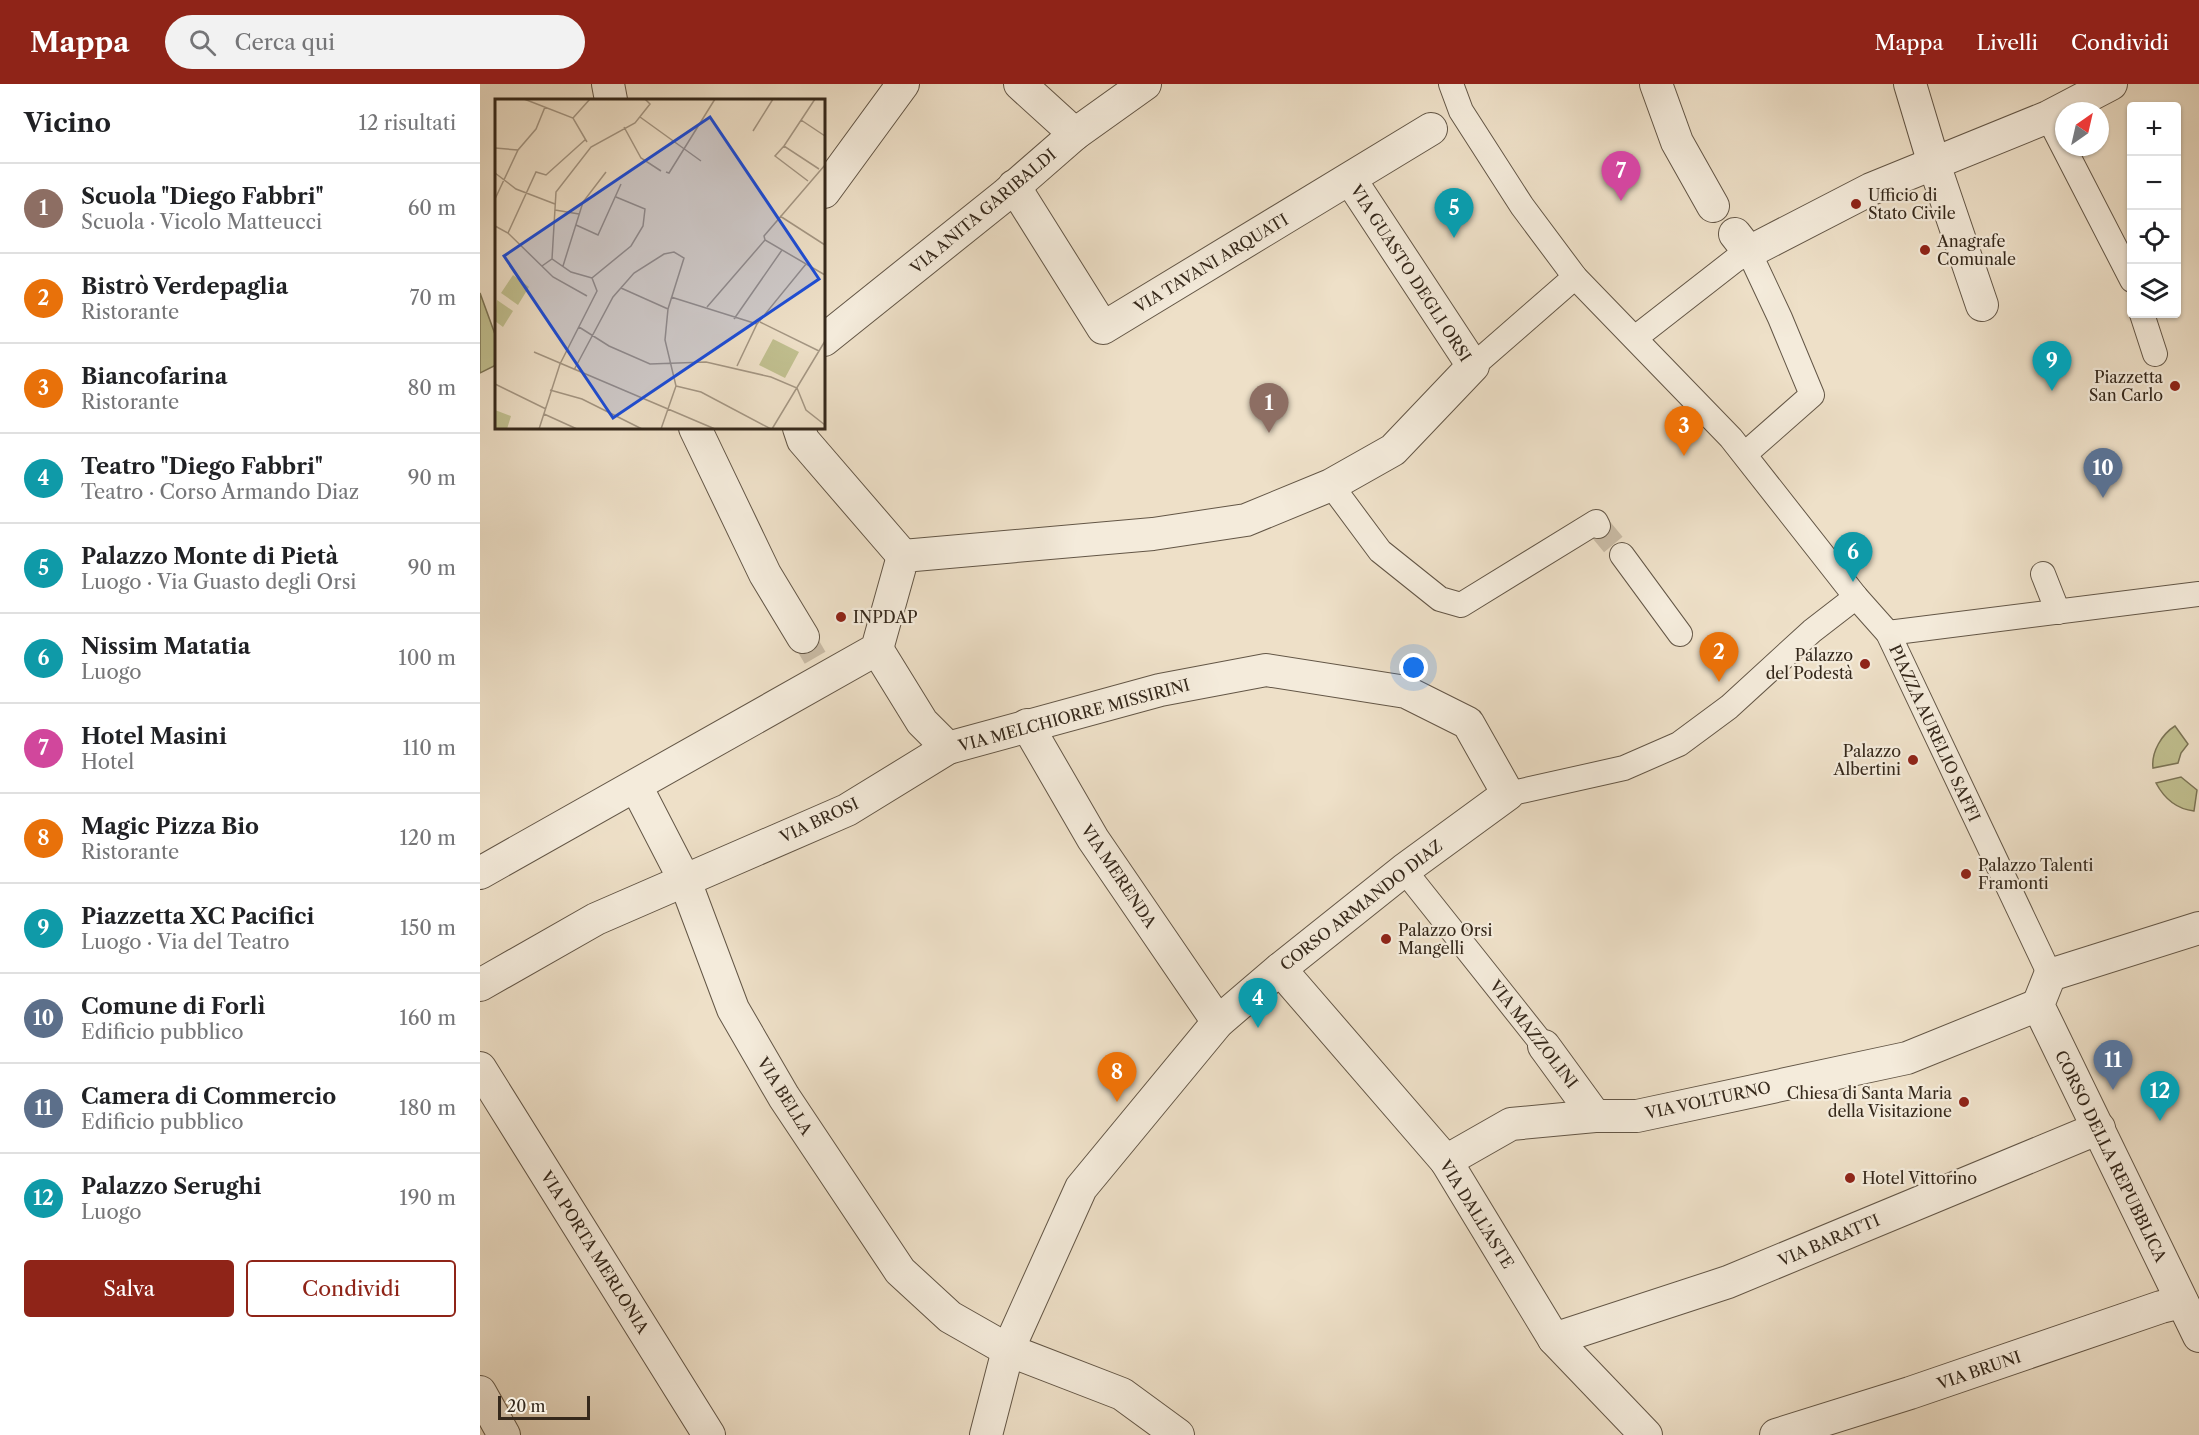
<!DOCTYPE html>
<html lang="it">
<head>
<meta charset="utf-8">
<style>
	:root { --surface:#fff; --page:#f2f2f2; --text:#202124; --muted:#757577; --line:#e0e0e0; --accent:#8f2418 }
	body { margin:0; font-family:"Libre Caslon Text",serif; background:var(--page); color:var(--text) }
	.controls { position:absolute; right:18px; top:18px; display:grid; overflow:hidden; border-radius:6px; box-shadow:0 2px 4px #0004 }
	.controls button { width:54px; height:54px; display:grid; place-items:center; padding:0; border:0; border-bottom:2px solid var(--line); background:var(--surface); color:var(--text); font:30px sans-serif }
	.compass { position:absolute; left:1575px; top:18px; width:54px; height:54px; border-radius:50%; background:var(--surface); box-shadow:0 2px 4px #0004; rotate:34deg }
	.scale { position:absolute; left:18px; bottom:15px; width:92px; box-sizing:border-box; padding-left:6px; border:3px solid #35281b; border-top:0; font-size:16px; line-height:21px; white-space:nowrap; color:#35281b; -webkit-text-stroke:4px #f4ebdb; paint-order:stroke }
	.you { position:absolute; left:934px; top:584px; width:21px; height:21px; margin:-15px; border:4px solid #fff; border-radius:50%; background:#1a73e8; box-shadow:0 0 0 9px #1a73e833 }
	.badge { display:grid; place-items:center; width:39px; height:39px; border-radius:50%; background:var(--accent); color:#fff; font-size:20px; font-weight:700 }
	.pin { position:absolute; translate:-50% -50px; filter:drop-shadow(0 2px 3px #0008) }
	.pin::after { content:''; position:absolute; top:32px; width:21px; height:18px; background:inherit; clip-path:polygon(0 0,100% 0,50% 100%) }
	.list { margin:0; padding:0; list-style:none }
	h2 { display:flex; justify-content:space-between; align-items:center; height:78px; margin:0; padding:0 24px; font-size:26px }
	h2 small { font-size:20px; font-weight:400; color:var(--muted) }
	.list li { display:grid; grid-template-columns:39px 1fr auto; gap:18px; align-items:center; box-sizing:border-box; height:90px; padding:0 24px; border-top:2px solid var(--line) }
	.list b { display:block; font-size:22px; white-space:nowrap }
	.list p { margin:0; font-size:20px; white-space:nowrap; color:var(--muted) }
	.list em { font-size:20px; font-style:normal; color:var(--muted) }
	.actions { display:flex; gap:12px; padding:18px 24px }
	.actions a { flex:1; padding:14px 0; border:2px solid var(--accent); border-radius:6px; text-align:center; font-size:21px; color:var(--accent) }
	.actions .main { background:var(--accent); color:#fff }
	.icon { flex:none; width:33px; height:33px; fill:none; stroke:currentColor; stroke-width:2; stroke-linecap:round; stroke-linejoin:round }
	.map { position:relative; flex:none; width:1719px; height:1351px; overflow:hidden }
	header { display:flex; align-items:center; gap:36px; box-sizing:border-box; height:84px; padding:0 30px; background:var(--accent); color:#fff }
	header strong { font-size:28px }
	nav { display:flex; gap:33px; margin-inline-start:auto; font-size:21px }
	.search { width:420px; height:54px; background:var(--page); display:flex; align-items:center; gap:15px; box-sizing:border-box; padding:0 21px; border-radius:33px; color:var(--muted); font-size:22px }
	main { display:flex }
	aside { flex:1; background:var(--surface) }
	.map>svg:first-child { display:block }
</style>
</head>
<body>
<header>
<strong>Mappa</strong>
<div class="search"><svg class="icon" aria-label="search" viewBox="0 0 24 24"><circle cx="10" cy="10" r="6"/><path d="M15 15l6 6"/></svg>Cerca qui</div>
<nav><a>Mappa</a><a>Livelli</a><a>Condividi</a></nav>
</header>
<main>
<aside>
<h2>Vicino<small>12 risultati</small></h2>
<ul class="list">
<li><span class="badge" style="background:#8d6e63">1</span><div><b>Scuola &quot;Diego Fabbri&quot;</b><p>Scuola · Vicolo Matteucci</p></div><em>60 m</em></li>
<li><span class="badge" style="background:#e8710a">2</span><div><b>Bistrò Verdepaglia</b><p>Ristorante</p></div><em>70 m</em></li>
<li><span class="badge" style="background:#e8710a">3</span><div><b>Biancofarina</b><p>Ristorante</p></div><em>80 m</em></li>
<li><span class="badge" style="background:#0f9aa8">4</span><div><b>Teatro &quot;Diego Fabbri&quot;</b><p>Teatro · Corso Armando Diaz</p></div><em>90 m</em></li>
<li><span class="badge" style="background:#0f9aa8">5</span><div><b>Palazzo Monte di Pietà</b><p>Luogo · Via Guasto degli Orsi</p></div><em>90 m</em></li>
<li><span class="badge" style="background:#0f9aa8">6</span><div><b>Nissim Matatia</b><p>Luogo</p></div><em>100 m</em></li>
<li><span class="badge" style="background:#d1479c">7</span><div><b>Hotel Masini</b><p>Hotel</p></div><em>110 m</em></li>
<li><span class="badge" style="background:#e8710a">8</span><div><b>Magic Pizza Bio</b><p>Ristorante</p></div><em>120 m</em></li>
<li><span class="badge" style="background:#0f9aa8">9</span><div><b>Piazzetta XC Pacifici</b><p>Luogo · Via del Teatro</p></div><em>150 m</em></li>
<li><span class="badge" style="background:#5c6f8a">10</span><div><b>Comune di Forlì</b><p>Edificio pubblico</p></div><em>160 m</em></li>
<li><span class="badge" style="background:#5c6f8a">11</span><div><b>Camera di Commercio</b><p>Edificio pubblico</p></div><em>180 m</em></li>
<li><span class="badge" style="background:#0f9aa8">12</span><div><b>Palazzo Serughi</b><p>Luogo</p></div><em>190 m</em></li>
</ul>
<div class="actions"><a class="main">Salva</a><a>Condividi</a></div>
</aside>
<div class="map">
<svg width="1719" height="1351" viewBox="0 0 1719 1351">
	<rect width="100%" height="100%" fill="#eee0c8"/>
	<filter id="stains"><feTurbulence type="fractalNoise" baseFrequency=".00333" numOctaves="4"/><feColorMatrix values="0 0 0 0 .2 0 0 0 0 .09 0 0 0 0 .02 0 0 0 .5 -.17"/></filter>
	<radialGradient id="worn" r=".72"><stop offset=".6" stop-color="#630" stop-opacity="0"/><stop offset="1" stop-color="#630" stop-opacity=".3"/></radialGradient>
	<g fill="#c1c090" stroke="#7b7456" stroke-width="1.5">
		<path d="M0,209l16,44v28l-16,8z"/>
		<path d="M1695,642l13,18 -7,9 -3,10 -25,5c-2,-16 9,-34 22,-42z"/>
		<path d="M1701,693l16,13 -3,21c-18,-2 -30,-13 -38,-28z"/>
	</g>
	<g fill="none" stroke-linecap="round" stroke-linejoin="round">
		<g stroke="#c9bba5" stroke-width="24" stroke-dasharray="24 12" stroke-linecap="butt">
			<path d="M1118,442l24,29"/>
			<path d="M323,553l14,24"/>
		</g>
		<g stroke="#635646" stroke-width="26">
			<g id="pedestrian">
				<path d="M971,0l10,27 61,95 53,71 156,161 125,159 32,36 162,342"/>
				<path d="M1568,33l84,163"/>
				<path d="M1662,230l13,40"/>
				<path d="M1155,254l100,-78 14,-8 31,66 32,77 -67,59"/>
				<path d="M993,282l102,-89"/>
				<path d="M851,401l49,66 60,48 21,6 135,-83 2,4"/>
				<path d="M1142,471l58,79"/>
				<path d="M1563,490l15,38"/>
				<path d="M1408,549l311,-39"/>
				<path d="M1028,710l116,-26 55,-24 50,-37 83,-76 44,-34"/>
				<path d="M924,786l140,176"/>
			</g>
		</g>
		<g stroke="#635646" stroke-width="34">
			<g id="minor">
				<path d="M128,0l3,16"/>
				<path d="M540,0l55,50"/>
				<path d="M1176,0l21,58 36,64"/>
				<path d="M1430,0l24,80 48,141"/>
				<path d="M534,102l89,142 328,-199"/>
				<path d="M344,108l79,-108"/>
				<path d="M1255,150l14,18 122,-63 177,-72 63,-33"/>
				<path d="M344,256l181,-145 70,-61 70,-50"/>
				<path d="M215,344l70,146 38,63"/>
				<path d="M319,344l4,12 100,116"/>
				<path d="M397,565l45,73 26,26"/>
				<path d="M547,641l66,114 125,183"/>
				<path d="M156,702l49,95 48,128 51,88 116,174 50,46 58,33 114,44 56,41"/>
				<path d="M0,789l397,-224 26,-93 250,-22 93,-14 85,-35 62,-35 80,-84 -123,-187"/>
				<path d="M1719,844l-149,47 -12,30 161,331"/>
				<path d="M800,885l166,192 108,178 92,96"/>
				<path d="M0,901l116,-66 251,-109 101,-62 212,-58 106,-20 140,22 62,31 40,71 -104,76 -124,99 -62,53 -137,166 -73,162 -22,85"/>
				<path d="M1064,962l51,70"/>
				<path d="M0,984l229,367"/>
				<path d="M966,1077l65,-37 84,-8h42l270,-58 131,-53"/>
				<path d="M1074,1255l174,-57 371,-154"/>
				<path d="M0,1308l24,43"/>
				<path d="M1296,1351l134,-42 251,-86 21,-5"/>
			</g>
		</g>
		<use href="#pedestrian" stroke="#f4ebdb" stroke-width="24"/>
		<use href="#minor" stroke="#f4ebdb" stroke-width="32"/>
	</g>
	<g fill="#8f2418" stroke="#f4ebdb" stroke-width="2">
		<circle cx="1376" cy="120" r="6"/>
		<circle cx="1445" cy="166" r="6"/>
		<circle cx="1695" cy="302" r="6"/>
		<circle cx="361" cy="533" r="6"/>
		<circle cx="1385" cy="580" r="6"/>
		<circle cx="1433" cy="676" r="6"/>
		<circle cx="1486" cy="790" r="6"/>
		<circle cx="906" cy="855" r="6"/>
		<circle cx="1484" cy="1018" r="6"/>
		<circle cx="1370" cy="1094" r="6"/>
	</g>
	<g text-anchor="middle" stroke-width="4.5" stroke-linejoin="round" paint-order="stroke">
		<g font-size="16" fill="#35281b" stroke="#f4ebdb" text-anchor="start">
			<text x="1388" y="117">Ufficio di<tspan x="1388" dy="18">Stato Civile</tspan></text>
			<text x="1457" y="163">Anagrafe<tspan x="1457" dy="18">Comunale</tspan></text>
			<text x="1683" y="299" text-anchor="end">Piazzetta<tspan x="1683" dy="18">San Carlo</tspan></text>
			<text x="373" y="539">INPDAP</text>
			<text x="1373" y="577" text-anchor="end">Palazzo<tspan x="1373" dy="18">del Podestà</tspan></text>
			<text x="1421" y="673" text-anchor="end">Palazzo<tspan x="1421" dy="18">Albertini</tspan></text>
			<text x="1498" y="787">Palazzo Talenti<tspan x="1498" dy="18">Framonti</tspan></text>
			<text x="918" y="852">Palazzo Orsi<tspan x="918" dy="18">Mangelli</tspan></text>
			<text x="1472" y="1015" text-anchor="end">Chiesa di Santa Maria<tspan x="1472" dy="18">della Visitazione</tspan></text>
			<text x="1382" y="1100">Hotel Vittorino</text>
		</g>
		<g font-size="16" fill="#35281b" stroke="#f4ebdb">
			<text transform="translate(503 127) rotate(-40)" y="6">VIA ANITA GARIBALDI</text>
			<text transform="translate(731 179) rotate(-31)" y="6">VIA TAVANI ARQUATI</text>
			<text transform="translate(931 189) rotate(57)" y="6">VIA GUASTO DEGLI ORSI</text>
			<text transform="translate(594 631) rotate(-15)" y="6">VIA MELCHIORRE MISSIRINI</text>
			<text transform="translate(1455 649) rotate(65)" y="6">PIAZZA AURELIO SAFFI</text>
			<text transform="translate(339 736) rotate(-25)" y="6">VIA BROSI</text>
			<text transform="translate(639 792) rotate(56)" y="6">VIA MERENDA</text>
			<text transform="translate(881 821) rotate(-38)" y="6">CORSO ARMANDO DIAZ</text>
			<text transform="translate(1054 950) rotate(52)" y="6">VIA MAZZOLINI</text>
			<text transform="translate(305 1012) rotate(58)" y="6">VIA BELLA</text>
			<text transform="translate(1228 1016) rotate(-12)" y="6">VIA VOLTURNO</text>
			<text transform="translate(1631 1072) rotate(64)" y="6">CORSO DELLA REPUBBLICA</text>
			<text transform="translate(997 1130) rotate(58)" y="6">VIA DALL'ASTE</text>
			<text transform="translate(1349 1156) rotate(-23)" y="6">VIA BARATTI</text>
			<text transform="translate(115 1168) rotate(58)" y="6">VIA PORTA MERLONIA</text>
			<text transform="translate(1499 1286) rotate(-19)" y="6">VIA BRUNI</text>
		</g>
	</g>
	<g transform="translate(15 15)">
		<rect width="330" height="330" fill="#eee0c8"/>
		<path d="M18,176l16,12 -11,18 -17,-12zM2,201l16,11 -10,16 -8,-6zM278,240l26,13 -14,26 -26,-13zM0,311l16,6 -4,13h-12z" fill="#c1c090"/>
		<path fill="none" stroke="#a49683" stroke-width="1.5" d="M29,0l49,19 14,24M145,18l61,44M78,19l17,-19M306,21l24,16M129,28l17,31 20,13M258,32l20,-32M289,47l31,-47M0,49l23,2M330,66l-61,71 1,4 60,35M171,73l3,1 46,-74M0,74l21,16 39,15M313,82l-33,-25 9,-10 35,23M0,100l23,-49 18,-21 9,-22M60,111l24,4M285,117l45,29M81,126l22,10 23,-51M0,127l13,7 45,44 34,19M13,134l28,-61 10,3 40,-36M57,160l4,-67 35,-45 44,-24 15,-19 -5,-5M47,167l10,-7 19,13 21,6M68,167l20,-64 23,-30M126,189l47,21M176,198l86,27M212,208l58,-67M239,220l48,-69M265,223l59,29M84,228l30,19 41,18 56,-2 65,15 26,11 9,22 19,15M39,253l181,77M242,267l20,-42 49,-60M79,271l39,-73 21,-24 30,-19 10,-2 10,6 -16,51 -3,31 11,46 -15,43M0,285l51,25M181,287l25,6 70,37M55,291l32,9 60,30M49,315l33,15M44,330l21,-65 37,-73 -5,-13 39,-32 12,-20 2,-17 -29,-12M277,330l53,-88"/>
		<path fill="#1d4ed8" fill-opacity="0.15" stroke="#1d4ed8" stroke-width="3" d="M215,18l109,162 -206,139 -109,-162z"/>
		<rect width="330" height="330" fill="none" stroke="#35281b" stroke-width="3"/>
	</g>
	<rect width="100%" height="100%" filter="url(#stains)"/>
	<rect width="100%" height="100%" fill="url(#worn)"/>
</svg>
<div class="controls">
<button>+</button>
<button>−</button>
<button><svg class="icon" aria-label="locate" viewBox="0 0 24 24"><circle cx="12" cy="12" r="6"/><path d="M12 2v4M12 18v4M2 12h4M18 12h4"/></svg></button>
<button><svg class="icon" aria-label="layers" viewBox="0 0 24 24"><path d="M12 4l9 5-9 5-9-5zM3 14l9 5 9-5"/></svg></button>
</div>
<svg class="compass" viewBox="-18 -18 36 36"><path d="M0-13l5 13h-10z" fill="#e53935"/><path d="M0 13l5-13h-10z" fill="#757577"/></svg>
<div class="scale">20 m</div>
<div class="you"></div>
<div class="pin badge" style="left:789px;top:349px;background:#8d6e63">1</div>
<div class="pin badge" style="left:1239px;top:598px;background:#e8710a">2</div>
<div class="pin badge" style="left:1204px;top:372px;background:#e8710a">3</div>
<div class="pin badge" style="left:778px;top:944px;background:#0f9aa8">4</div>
<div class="pin badge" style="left:974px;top:154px;background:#0f9aa8">5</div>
<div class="pin badge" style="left:1373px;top:498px;background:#0f9aa8">6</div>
<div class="pin badge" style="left:1141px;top:117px;background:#d1479c">7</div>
<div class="pin badge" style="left:637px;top:1018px;background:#e8710a">8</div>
<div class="pin badge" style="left:1572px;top:307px;background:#0f9aa8">9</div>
<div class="pin badge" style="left:1623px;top:414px;background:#5c6f8a">10</div>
<div class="pin badge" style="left:1633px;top:1006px;background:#5c6f8a">11</div>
<div class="pin badge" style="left:1680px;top:1037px;background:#0f9aa8">12</div>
</div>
</main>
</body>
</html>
